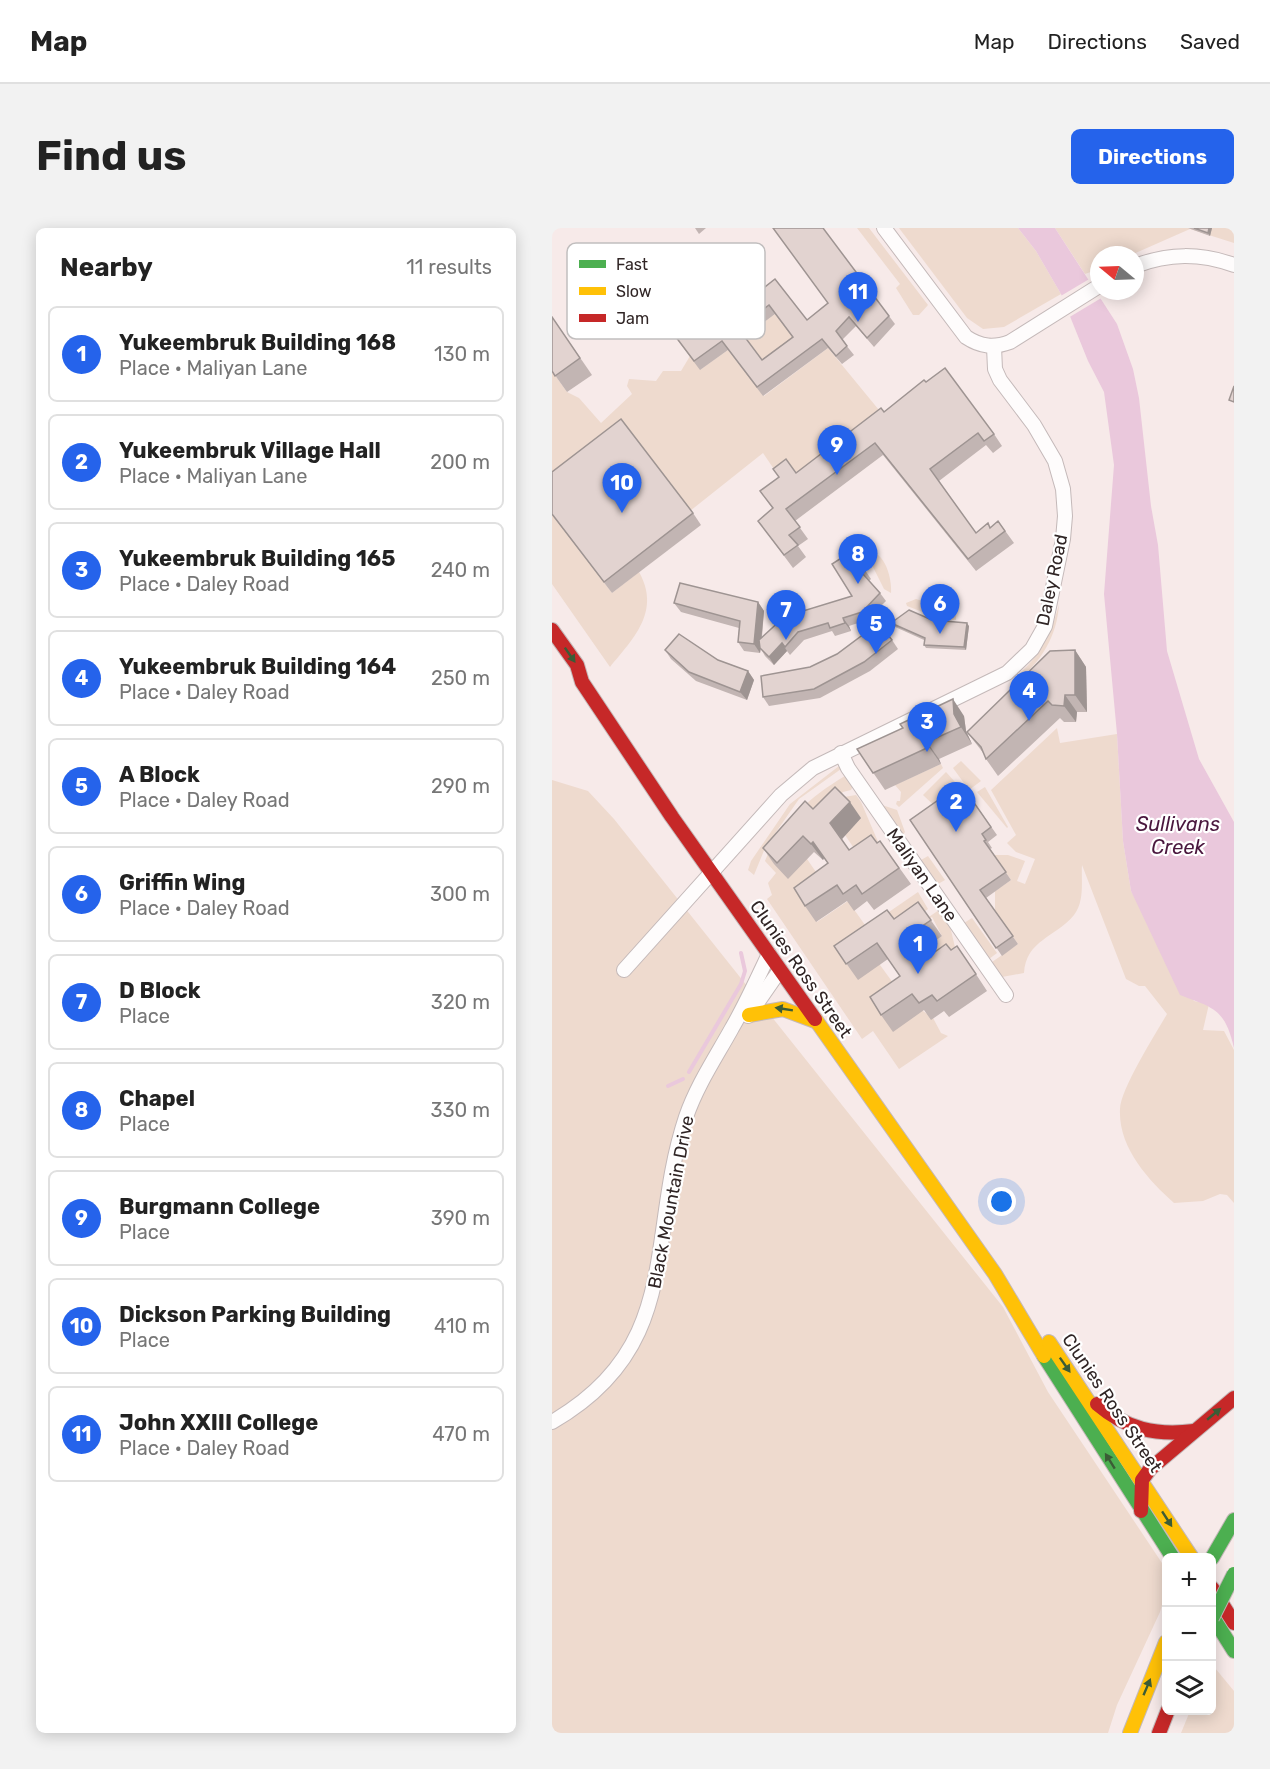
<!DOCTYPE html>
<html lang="en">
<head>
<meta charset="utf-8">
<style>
	:root { --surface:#fff; --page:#f2f2f2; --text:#222; --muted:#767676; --line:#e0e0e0; --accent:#2563eb }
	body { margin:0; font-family:Rubik,sans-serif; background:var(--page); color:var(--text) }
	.controls { position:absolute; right:18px; bottom:18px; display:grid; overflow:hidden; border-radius:9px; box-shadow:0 3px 15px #0003 }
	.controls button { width:54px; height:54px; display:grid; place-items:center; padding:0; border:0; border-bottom:2px solid var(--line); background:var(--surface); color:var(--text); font:30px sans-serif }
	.compass { position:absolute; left:538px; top:18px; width:54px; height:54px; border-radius:50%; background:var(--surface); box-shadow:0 3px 15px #0003; rotate:289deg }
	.you { position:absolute; left:450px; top:974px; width:21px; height:21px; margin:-15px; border:4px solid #fff; border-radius:50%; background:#1a73e8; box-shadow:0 0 0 9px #1a73e833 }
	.badge { display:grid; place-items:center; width:39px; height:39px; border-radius:50%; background:var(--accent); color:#fff; font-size:20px; font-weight:700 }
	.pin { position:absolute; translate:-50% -50px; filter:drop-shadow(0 2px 3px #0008) }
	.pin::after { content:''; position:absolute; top:32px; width:21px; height:18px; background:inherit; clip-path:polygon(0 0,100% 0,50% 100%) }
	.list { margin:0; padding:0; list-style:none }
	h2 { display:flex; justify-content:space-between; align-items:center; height:78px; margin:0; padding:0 24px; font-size:26px }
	h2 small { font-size:20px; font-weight:400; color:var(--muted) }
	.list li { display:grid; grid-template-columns:39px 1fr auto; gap:18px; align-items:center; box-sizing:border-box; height:96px; margin:0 12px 12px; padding:0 12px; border:2px solid var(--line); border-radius:9px }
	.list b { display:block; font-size:22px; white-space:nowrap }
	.list p { margin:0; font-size:20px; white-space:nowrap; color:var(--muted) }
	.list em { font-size:20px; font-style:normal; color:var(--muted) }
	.icon { flex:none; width:33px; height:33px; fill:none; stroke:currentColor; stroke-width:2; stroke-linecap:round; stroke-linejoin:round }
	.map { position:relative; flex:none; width:682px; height:1505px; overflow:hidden; border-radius:9px }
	header { display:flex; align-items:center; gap:36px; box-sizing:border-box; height:84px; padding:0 30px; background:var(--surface); border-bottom:2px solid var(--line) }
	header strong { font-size:28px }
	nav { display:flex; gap:33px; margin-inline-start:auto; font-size:21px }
	.intro { display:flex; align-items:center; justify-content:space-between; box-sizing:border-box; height:144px; padding:0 36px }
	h1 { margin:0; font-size:42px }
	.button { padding:15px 27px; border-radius:9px; background:var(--accent); color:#fff; font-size:21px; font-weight:700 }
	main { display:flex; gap:36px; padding:0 36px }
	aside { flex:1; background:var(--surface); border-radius:9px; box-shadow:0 3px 15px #0003 }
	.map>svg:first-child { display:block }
</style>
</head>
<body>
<header>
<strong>Map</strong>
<nav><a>Map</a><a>Directions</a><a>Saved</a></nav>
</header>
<div class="intro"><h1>Find us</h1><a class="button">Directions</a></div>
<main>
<aside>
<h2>Nearby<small>11 results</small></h2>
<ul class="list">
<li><span class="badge">1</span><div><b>Yukeembruk Building 168</b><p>Place · Maliyan Lane</p></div><em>130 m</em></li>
<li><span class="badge">2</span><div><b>Yukeembruk Village Hall</b><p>Place · Maliyan Lane</p></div><em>200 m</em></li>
<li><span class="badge">3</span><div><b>Yukeembruk Building 165</b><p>Place · Daley Road</p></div><em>240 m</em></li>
<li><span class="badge">4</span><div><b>Yukeembruk Building 164</b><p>Place · Daley Road</p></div><em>250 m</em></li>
<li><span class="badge">5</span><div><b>A Block</b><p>Place · Daley Road</p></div><em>290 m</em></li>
<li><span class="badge">6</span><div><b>Griffin Wing</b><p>Place · Daley Road</p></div><em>300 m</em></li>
<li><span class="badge">7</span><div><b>D Block</b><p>Place</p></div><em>320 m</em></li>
<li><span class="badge">8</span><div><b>Chapel</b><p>Place</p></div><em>330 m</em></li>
<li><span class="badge">9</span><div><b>Burgmann College</b><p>Place</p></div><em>390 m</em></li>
<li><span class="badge">10</span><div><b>Dickson Parking Building</b><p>Place</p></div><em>410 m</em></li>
<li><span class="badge">11</span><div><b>John XXIII College</b><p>Place · Daley Road</p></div><em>470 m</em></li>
</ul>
</aside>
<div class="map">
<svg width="682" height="1505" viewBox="0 0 682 1505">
	<rect width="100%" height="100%" fill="#f7eae9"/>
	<g fill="#eedace">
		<path d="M305,0h12l59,77 -9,10h-6l-17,-27 4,-4z"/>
		<path d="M347,0h119l18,23 25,43 -57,33 -21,2 -16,-11z"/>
		<path d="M503,0h179v15l-44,-14 -59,26h-32v14l-14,5z"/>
		<path d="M162,62l22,28 -29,23 -22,-28z"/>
		<path d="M223,86l24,31 -30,24 -25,-32z"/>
		<path d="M276,120l60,73 -106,60 -19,-28 -73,58 -138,-21v-119l15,21 12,6 22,25 31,-29 -5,-8 2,-7 27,2 7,-10h18l9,-15 11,13 27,-19 36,46z"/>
		<path d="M0,287l60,78 27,-21c22,39 -5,66 -29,95l-58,-83z"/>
		<path d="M313,323c20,-2 27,27 26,42l-7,-4z"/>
		<path d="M364,371l40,12v9l-18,-2 -31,-12 -1,-3z"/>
		<path d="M507,376c-2,33 -18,58 -44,79l-2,-4c26,-21 38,-43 46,-75z"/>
		<path d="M505,500l3,15 57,-9 6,107 8,50 63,110 15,3 -6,26 21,1 10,19v153l-7,-8 -7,-1 -17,7 -29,2c-26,-23 -56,-56 -54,-94 1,-21 35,-74 47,-95l-22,-28h-6l-13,-7 -44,-114c-1,15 3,36 -8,50 -18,22 -48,25 -50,58l-22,4 -10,-15 26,-18 -23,-32v-21l16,-11 -17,-25h14l17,6 -8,20 8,3 10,-25 -19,-7 -9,-9 9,-8 -25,-45z"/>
		<path d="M409,533l20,20 -12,9 -16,-22z"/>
		<path d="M389,536l2,4 -44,39 -3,-3 1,-3h3l1,-9 -6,-7z"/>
		<path d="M287,538l2,3 -42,30 -34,49 -11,27 -6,-5 3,-9 39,-57z"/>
		<path d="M394,544l18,20 -25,18 -16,-15z"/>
		<path d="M293,548l8,10 -2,4 -8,2 -5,5 -31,62 20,29 -10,34 31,-21 17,24h5l48,-33 10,17 -21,16 -27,40 24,33 29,20 8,15 7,3 -49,33 -26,-38 -11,8 -95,-140 5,-4 -4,-12 8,-10 -11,-12c14,-37 46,-65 80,-85z"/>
		<path d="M0,552l36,11 26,28 389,488 45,85 118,177v23l-6,20 -43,93 -9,28h-556z"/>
		<path d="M433,559l23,40 -1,1 -30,-36z"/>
		<path d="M304,567l5,7 21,49 -20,9 -17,-25 16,-17 -17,-21z"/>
		<path d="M330,577l15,5 8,22 -2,3z"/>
		<path d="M376,628l17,24 -7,4 -17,-24z"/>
		<path d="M387,682l11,16 8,34 -20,10 -13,-21 17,-13 -10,-19 -28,17z"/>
		<path d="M420,690l25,35 -8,6 -25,-36z"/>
		<path d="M663,1440l19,23v42h-53l9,-22 22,-1v-36z"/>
	</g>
	<path fill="#eac8dc" d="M466,0h37l62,96 16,45 6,29 12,108 7,39 9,106 32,108 35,63v226c-9,-39 -20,-40 -54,-53l-49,-104 -8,-50 -6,-107 -13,-140 10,-129 -10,-73 -16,-31 -27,-67 -25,-43z"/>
	<path fill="#f7eae9" d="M539,50l12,19 -35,21 -9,-21z"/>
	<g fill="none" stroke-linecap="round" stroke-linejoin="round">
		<g stroke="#eac8dc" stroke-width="4">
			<path d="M137,844l52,-88 4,-13 -4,-18"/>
			<path d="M116,858l15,-7"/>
		</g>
		<g stroke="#c4b9b9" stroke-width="16">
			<g id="street">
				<path d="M332,0l82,109c15,10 28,11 44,5l89,-56"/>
				<path d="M583,38c34,-13 65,-13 99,-1"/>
				<path d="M289,525l7,15 158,227"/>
				<path d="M72,742l157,-175 32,-27 194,-95 25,-24 13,-23 18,-87 2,-23 -2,-27 -8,-28 -21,-36 -34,-45 -5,-11 -1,-22"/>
				<path d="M196,788l32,-46"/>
				<path d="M0,1194c132,-76 94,-185 134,-305 11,-32 30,-60 46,-89 14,-24 25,-49 37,-74"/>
			</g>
		</g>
		<g stroke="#c4b9b9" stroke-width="16">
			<g id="fast">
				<path d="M492,1128l129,202"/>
				<path d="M660,1330l22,-38"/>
				<path d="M660,1388l22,35"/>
			</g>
		</g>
		<g stroke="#c4b9b9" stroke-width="16">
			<g id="slow">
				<path d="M197,787l34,-6 32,12"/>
				<path d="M263,791l180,255 49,82"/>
				<path d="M497,1114l143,216"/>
				<path d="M578,1505l36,-91"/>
			</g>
		</g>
		<g stroke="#c4b9b9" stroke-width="16">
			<g id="jam">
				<path d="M0,402l25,35 5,17 90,135 143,202"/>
				<path d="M545,1176c29,25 59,32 97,27"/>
				<path d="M589,1283l1,-31 8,-11 84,-71"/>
				<path d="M660,1360l22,35"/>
				<path d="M607,1505l9,-23"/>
			</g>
		</g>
		<use href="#street" stroke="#fefcfc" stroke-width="14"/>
		<use href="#fast" stroke="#4caf50" stroke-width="14"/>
		<use href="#slow" stroke="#ffc107" stroke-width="14"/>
		<use href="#jam" stroke="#c62828" stroke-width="14"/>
		<g stroke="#c4b9b9" stroke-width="16" stroke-linecap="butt">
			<path id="fast-bridge" d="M660,1390l22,-44"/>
		</g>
		<use href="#fast-bridge" stroke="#4caf50" stroke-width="14"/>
	</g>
	<g fill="#c2b5b3" fill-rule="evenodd">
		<path d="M143,0h11l-7,6z"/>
		<path d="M636,0h24l-2,8z"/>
		<path d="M159,26l36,47 28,-22 32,41 21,-17 61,13 6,8 -21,23 -18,-21 -14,14 12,15 -12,9 -14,-16 -65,48 -35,-46 -28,20 -46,-61zM162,62l15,19 -29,23 -15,-19zM223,86l17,23 -30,23 -18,-23z"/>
		<path d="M0,89l40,58 -25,17 -15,-21z"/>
		<path d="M374,154l68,52 8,12 -9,7 -7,-8 -47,36 37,52 15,-6 7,-6 16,22 -38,28 -93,-116 -88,66 13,18 -10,7 8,11 -13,11 -35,-47 15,-12 -13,-18 36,-18z"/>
		<path d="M0,244l141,41 8,12 -89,68 -60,-78z"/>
		<path d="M300,323l19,28 -2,2 11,12 6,8 -19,19 -18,6 2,5 -16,5 -3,-5 -28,9 -14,15 -3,-4 -13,14 -9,-9 -4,-7 -1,4 -16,-2 -6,-9 1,-14 -58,-16 -7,-9 84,-1 6,9 -2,26 38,-25 52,-16z"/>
		<path d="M380,392l37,6 -3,24 -40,-2 -2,-3v-5l-31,-14 -2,-3z"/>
		<path d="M340,412l6,9 -28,22 -50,27 -51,8 -6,-9 47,-30z"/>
		<path d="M113,422l53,10 30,11 6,9 -7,20 -51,-19 -25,-22z"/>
		<path d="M523,422l11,17 1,45h-10l-1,10h-12l-4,-4 -62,58 -12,-17 -2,-5 -17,-22z"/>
		<path d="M412,488l2,15 6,13 -33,15 2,5 -56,26 -28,-41z"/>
		<path d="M409,556l36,51 -9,7 4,6 -2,1 21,31 -25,18 32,46 -16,12 -92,-136z"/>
		<path d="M261,581l48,9 -19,21 7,11 28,-7 3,-2 31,43 -37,26 -7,-9 -13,10 -7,-10 -31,21 -11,-16 23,-42 -4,-6 -1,2 -9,-8 -26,27 -14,-15 -11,-16z"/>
		<path d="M366,674l24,34 -22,16 5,7 26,-9 17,12 19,29 -38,26 -5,-6 -13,9 -7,-10 -31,22 -12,-17 19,-39 -12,-17 -30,21 -24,-34 60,-27z"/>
	</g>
	<g fill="#9e9492">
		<path d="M657,0h3l-2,8 -2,-3z"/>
		<path d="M206,374l6,9 -4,42 -6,-9z"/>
		<path d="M291,390l6,8 2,5 -6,-8z"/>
		<path d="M415,395l2,3 -3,24 -2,-3z"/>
		<path d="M230,415l5,8 -13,14 -5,-8z"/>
		<path d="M523,422l11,17 1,45 -12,-17z"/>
		<path d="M196,443l6,9 -7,20 -7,-8z"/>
		<path d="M513,467l12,17 -1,10 -12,-16z"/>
		<path d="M401,471l11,17 2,15 6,13 -11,-17 -7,-13z"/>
		<path d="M375,514l12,17 2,5 -12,-17z"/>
		<path d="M298,574l11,16 -19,21 -12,-16z"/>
		<path d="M261,614l11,16 -1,2 -12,-16z"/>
	</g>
	<g fill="#e2d3d0" stroke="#9e9492" stroke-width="1.5" fill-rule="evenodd">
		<path d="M221,0h50l66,88 -22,22 -18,-21 -13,14 11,15 -11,10 -14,-17 -65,48 -35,-46 -28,20 -46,-61 63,-46 36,47 28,-22 32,41 21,-17zM156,53l21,28 -29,23 -21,-28zM217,77l24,32 -31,23 -24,-32z"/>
		<path d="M642,0h15l-1,5z"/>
		<path d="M0,89l28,41 -25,18 -3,-5z"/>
		<path d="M393,140l49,66 -10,7 -6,-8 -48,36 46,64 12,-10 2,5 8,-7 7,10 -37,28 -93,-116 -89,66 14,18 -11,8 9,10 -14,10 -26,-34 15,-13 -13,-17 19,-14 -6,-8 13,-10 10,14 85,-65 3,4 40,-32 2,2z"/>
		<path d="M682,158v16l-5,-2z"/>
		<path d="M69,191l72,94 -89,69 -52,-68v-42z"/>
		<path d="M300,323l13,20 -3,2 18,20 -18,19 -19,6 2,5 -15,5 -2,-5 -30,9 -13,15 -3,-4 -13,14 -9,-9 -1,-8 36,-33 5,5 52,-16 -20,-32z"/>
		<path d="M128,355l78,19 -4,42 -16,-2 2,-21 -66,-18z"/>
		<path d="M357,382l23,10 35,3 -3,24 -40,-2 1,-7 -34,-15z"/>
		<path d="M324,397h4l12,15 -28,22 -50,27 -51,8 -2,-21 49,-9 27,-13z"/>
		<path d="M127,406l39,26 30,11 -8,21 -51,-20 -24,-22z"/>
		<path d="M523,422v45h-10l-1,11 -12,-1 -4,-4 -62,58 -5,-12 -14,-15 83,-81z"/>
		<path d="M401,471l1,15 7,13 -34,15 2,5 -56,26 -16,-24 46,-21 -3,-4z"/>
		<path d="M409,556l30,43 -9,7 4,6 -2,1 22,31 -26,18 33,46 -17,12 -86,-128z"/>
		<path d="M283,559l15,15 -20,21 19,27 22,-15 6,8 3,-2 19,27 -37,26 -6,-9 -13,9 -6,-9 -32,21 -11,-18 34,-25 -15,-21 -2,2 -8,-8 -26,27 -14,-15 42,-47 8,8z"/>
		<path d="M366,674l13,18 -22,15 16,24 21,-15 5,6 6,-4 19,28 -39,27 -5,-6 -13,8 -7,-9 -31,21 -11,-18 30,-21 -23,-33 -31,21 -12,-18 53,-36 7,9z"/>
	</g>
	<defs><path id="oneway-solid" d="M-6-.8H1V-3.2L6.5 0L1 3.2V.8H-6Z" transform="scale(1.5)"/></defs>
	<g fill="#3b5c36">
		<use href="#oneway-solid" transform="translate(18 427) rotate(55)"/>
		<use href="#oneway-solid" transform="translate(232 781) rotate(-171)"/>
		<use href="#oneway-solid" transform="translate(513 1137) rotate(55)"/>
		<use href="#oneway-solid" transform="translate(662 1186) rotate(-40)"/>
		<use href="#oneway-solid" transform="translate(558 1233) rotate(-122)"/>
		<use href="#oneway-solid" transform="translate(615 1291) rotate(57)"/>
		<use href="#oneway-solid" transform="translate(595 1459) rotate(-67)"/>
	</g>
	<g text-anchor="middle" stroke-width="4.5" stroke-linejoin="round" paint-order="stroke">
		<g font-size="18" fill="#302525" stroke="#fff">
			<text transform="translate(500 352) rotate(-78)" y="6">Daley Road</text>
			<text transform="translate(370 647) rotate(55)" y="6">Maliyan Lane</text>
			<text transform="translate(249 741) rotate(55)" y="6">Clunies Ross Street</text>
			<text transform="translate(119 974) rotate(-79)" y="6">Black Mountain Drive</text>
			<text transform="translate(560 1175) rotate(56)" y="6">Clunies Ross Street</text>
		</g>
		<g font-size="20" font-style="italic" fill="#4a173e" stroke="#fff">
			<text x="626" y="603">Sullivans<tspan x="626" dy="23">Creek</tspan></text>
		</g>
	</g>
	<rect x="15" y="15" width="198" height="96" rx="9" fill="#fff" stroke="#c1bebe" stroke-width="1.5"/>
	<rect x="27" y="32" width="27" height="8" fill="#4caf50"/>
	<rect x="27" y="59" width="27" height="8" fill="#ffc107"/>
	<rect x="27" y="86" width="27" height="8" fill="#c62828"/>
	<g font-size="16" fill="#302525">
		<text x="64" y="42">Fast</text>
		<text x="64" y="69">Slow</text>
		<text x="64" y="96">Jam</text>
	</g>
</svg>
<div class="controls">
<button>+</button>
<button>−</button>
<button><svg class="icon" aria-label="layers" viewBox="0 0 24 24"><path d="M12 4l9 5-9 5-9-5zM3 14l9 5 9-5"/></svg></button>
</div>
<svg class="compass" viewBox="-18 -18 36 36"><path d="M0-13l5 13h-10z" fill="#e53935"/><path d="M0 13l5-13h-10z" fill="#767676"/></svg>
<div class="you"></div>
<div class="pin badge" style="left:366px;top:746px">1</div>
<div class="pin badge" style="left:404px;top:604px">2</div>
<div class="pin badge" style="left:375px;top:524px">3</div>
<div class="pin badge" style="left:477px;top:493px">4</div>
<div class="pin badge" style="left:324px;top:426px">5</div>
<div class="pin badge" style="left:388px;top:406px">6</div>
<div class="pin badge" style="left:234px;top:412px">7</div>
<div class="pin badge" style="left:306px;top:356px">8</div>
<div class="pin badge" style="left:285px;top:247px">9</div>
<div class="pin badge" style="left:70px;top:285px">10</div>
<div class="pin badge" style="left:306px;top:94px">11</div>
</div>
</main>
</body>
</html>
